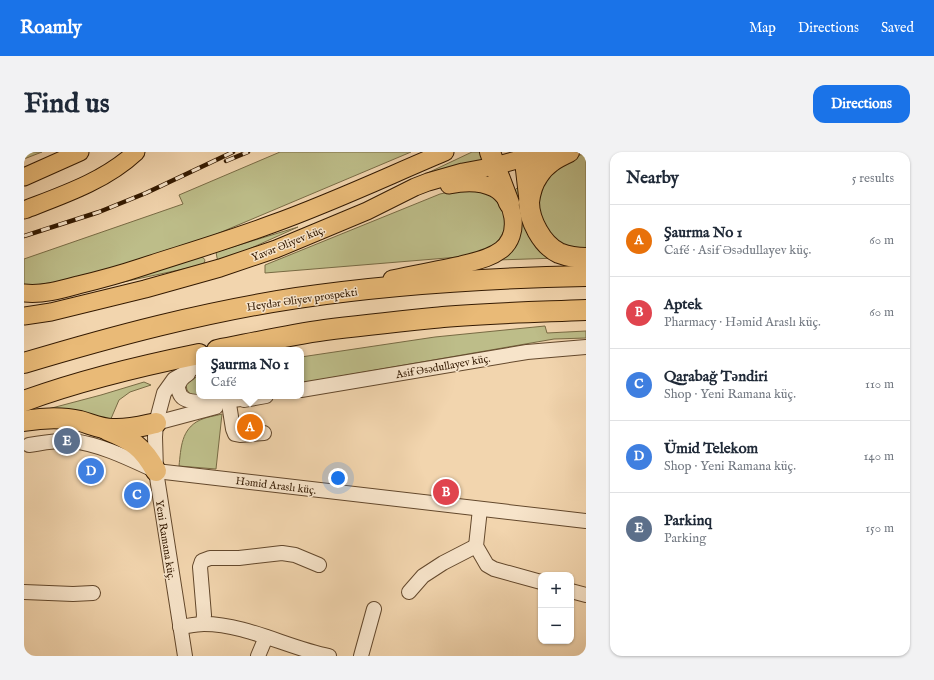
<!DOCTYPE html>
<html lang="en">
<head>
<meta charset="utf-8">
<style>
	:root { --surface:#fff; --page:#f2f2f3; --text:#1f2937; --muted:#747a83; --line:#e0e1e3; --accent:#1a73e8 }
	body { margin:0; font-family:"IM FELL English",serif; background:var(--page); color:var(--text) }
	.controls { position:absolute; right:12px; bottom:12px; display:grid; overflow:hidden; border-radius:8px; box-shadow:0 1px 3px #0004 }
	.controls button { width:36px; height:36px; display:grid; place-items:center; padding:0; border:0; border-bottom:1px solid var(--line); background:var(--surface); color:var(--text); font:20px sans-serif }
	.you { position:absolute; left:314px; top:326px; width:14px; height:14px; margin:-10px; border:3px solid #fff; border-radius:50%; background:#1a73e8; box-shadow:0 0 0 6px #1a73e833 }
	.badge { display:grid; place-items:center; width:26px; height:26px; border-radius:50%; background:var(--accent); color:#fff; font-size:13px; font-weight:700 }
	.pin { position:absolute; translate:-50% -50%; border:2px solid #fff; box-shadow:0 1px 4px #0006 }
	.popup { position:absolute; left:172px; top:195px; width:108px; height:52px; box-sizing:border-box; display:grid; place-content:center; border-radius:8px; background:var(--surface); filter:drop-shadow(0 1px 3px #0005); font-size:13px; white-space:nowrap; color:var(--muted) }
	.popup b { font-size:15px; color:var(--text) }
	.popup::after { content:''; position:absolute; left:50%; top:100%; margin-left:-8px; border:8px solid transparent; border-top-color:var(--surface) }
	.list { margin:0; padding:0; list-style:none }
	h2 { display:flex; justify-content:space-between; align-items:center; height:52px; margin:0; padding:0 16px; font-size:17px }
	h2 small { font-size:13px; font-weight:400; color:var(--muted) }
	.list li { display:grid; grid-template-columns:26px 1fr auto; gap:12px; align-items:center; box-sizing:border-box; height:72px; padding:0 16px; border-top:1px solid var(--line) }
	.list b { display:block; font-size:15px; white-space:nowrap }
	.list p { margin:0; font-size:13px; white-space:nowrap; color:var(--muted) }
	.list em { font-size:13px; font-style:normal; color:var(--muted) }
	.map { position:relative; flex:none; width:562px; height:504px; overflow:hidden; border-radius:12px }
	header { display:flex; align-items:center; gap:24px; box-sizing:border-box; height:56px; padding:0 20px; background:var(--accent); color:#fff }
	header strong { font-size:19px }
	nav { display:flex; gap:22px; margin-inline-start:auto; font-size:14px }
	.intro { display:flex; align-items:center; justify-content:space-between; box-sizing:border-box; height:96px; padding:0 24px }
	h1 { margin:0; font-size:28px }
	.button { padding:10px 18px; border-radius:12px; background:var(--accent); color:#fff; font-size:14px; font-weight:700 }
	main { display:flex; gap:24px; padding:0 24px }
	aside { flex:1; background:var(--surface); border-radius:12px; box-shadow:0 1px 3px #0004 }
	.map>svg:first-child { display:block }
</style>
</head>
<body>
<header>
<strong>Roamly</strong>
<nav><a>Map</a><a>Directions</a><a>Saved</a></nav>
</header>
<div class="intro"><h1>Find us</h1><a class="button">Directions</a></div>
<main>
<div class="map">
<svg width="562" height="504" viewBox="0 0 562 504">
	<rect width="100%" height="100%" fill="#f2d5ae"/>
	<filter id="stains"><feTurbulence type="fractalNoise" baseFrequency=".005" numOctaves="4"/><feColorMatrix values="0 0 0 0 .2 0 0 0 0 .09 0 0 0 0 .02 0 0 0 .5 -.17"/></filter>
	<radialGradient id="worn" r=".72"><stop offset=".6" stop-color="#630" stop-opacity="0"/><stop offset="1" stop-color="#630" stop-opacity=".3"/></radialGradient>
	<g fill="#bdbd89" stroke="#786b44">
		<path d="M0,0h18l-18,7z"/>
		<path d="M256,0h131l-199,84 -135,43 -42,6h-11v-26l159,-55 -4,-9z"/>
		<path d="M448,0h11l5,11 -69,14z"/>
		<path d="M562,2v100l-23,-5 -27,-35 2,-29 35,-29z"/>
		<path d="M449,36l22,7 11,22 -1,12 -8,14 -8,8 -18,5 -206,17v-8l175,-71 19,-4z"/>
		<path d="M493,36l5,1 36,69 -61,2 18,-70z"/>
		<path d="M274,75l-80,36 -2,-11z"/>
		<path d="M175,105c6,0 8,4 3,8l-93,20z"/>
		<path d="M521,174l2,7 39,-2v7l-32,1 -253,44v-26l134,-20z"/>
		<path d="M175,224v20l-8,-1 -4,-5 -1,-5 4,-5z"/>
		<path d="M120,230l7,3 -21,7 -11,8 -9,21 -62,-12 53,-14z"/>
		<path d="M198,262l-6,55 -37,-3c2,-18 2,-37 21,-46 6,-3 15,-4 22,-6z"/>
	</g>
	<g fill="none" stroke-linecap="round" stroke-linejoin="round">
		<g stroke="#63482c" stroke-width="16">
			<g id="minor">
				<path d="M164,222c-5,3 -10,8 -10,15 1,2 2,7 4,8 9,10 56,2 70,1"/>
				<path d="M277,238l226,-38 59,-5"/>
				<path d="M220,248l22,-4"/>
				<path d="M205,252l4,25 2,5 5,1 24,-2"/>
				<path d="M132,271l60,-16"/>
				<path d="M5,293c14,-2 28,-5 43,-4 28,3 58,18 84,30l430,50"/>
				<path d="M456,357l-4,37 11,19 7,4 47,13"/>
				<path d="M547,439l15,4"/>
				<path d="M0,440l49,2 20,-1"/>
				<path d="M385,440l14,-16 20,-13 33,-17"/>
				<path d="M179,472l1,-9 -4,-48 2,-6 8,-3h29l43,-5 13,2 24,10"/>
				<path d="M156,475c8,-1 16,-3 24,-3 42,0 84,24 125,32"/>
				<path d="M161,504l-29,-185 -1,-34 1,-14 8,-30 10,-14 25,-14"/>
				<path d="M234,504l8,-19"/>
				<path d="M337,504l13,-47"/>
			</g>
		</g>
		<g stroke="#331900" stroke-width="19">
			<g id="major">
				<path d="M0,25l56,-25"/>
				<path d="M0,58c39,-15 81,-29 112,-58"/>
				<path d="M368,127c23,-5 46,-9 69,-14 14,-4 28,-6 40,-15 20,-15 14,-51 -7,-62 -14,-7 -31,-6 -45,-3"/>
				<path d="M0,141c18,2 36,-3 54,-8 21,-5 43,-11 64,-18 43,-14 87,-27 130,-43 59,-21 116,-48 173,-72"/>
				<path d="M0,164l27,-4 94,-23 75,-21 56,-19 91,-38 48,-24 13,-5 35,-10 32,-6 50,-14"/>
			</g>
		</g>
		<g stroke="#331900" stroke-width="22">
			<g id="highway">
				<path d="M466,0l5,14 14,37"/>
				<path d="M500,0l5,44"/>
				<path d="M545,0c-13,6 -24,12 -31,24 -5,7 -8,18 -9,26 0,18 13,43 30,51 8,3 18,5 27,5"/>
				<path d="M193,198c36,-7 72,-15 108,-20 39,-5 79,-9 118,-13 48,-4 95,-5 143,-7"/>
				<path d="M0,211c90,-27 180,-51 273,-65 96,-14 192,-20 289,-22"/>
				<path d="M0,249c57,-21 116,-35 175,-47"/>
				<path d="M0,269c18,-3 38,-4 56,0 11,3 21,8 33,8 15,1 29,-3 43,-6"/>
				<path d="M83,278c25,10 36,17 49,41"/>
			</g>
		</g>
		<use href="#minor" stroke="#f7e4ca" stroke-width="14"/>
		<use href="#major" stroke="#e9ba77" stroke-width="17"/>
		<use href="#highway" stroke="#e9ba77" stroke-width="20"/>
		<g stroke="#331900" stroke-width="4.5">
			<g id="rail">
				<path d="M202,9l22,-9"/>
				<path d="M0,84l75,-24 47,-19 87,-41"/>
			</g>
		</g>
		<use href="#rail" stroke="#f7e4ca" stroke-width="3" stroke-dasharray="9" stroke-linecap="butt"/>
	</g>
	<g text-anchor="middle" stroke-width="3" stroke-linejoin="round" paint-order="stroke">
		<g font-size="11" fill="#331900" stroke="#f7e4ca">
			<text transform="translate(264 91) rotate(-22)" y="4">Yavər Əliyev küç.</text>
			<text transform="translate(278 147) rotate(-8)" y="4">Heydər Əliyev prospekti</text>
			<text transform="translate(419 214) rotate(-10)" y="4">Asif Əsədullayev küç.</text>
			<text transform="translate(252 333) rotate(7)" y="4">Həmid Araslı küç.</text>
			<text transform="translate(142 388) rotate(81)" y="4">Yeni Ramana küç.</text>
		</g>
	</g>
	<rect width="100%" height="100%" filter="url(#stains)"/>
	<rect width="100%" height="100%" fill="url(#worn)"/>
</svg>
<div class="controls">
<button>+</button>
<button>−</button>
</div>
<div class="you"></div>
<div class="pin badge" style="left:226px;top:275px;background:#e8710a">A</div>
<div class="popup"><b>Şaurma No 1</b>Café</div>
<div class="pin badge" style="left:422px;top:340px;background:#e0444e">B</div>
<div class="pin badge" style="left:113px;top:343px;background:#3f7fe0">C</div>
<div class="pin badge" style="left:67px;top:319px;background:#3f7fe0">D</div>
<div class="pin badge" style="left:43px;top:289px;background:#5c6f8a">E</div>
</div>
<aside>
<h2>Nearby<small>5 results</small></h2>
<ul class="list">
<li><span class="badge" style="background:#e8710a">A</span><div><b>Şaurma No 1</b><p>Café · Asif Əsədullayev küç.</p></div><em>60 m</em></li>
<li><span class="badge" style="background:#e0444e">B</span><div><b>Aptek</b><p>Pharmacy · Həmid Araslı küç.</p></div><em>60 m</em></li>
<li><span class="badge" style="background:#3f7fe0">C</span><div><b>Qarabağ Təndiri</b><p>Shop · Yeni Ramana küç.</p></div><em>110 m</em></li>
<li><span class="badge" style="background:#3f7fe0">D</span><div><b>Ümid Telekom</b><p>Shop · Yeni Ramana küç.</p></div><em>140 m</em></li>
<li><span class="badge" style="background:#5c6f8a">E</span><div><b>Parkinq</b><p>Parking</p></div><em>150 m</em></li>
</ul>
</aside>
</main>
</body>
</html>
